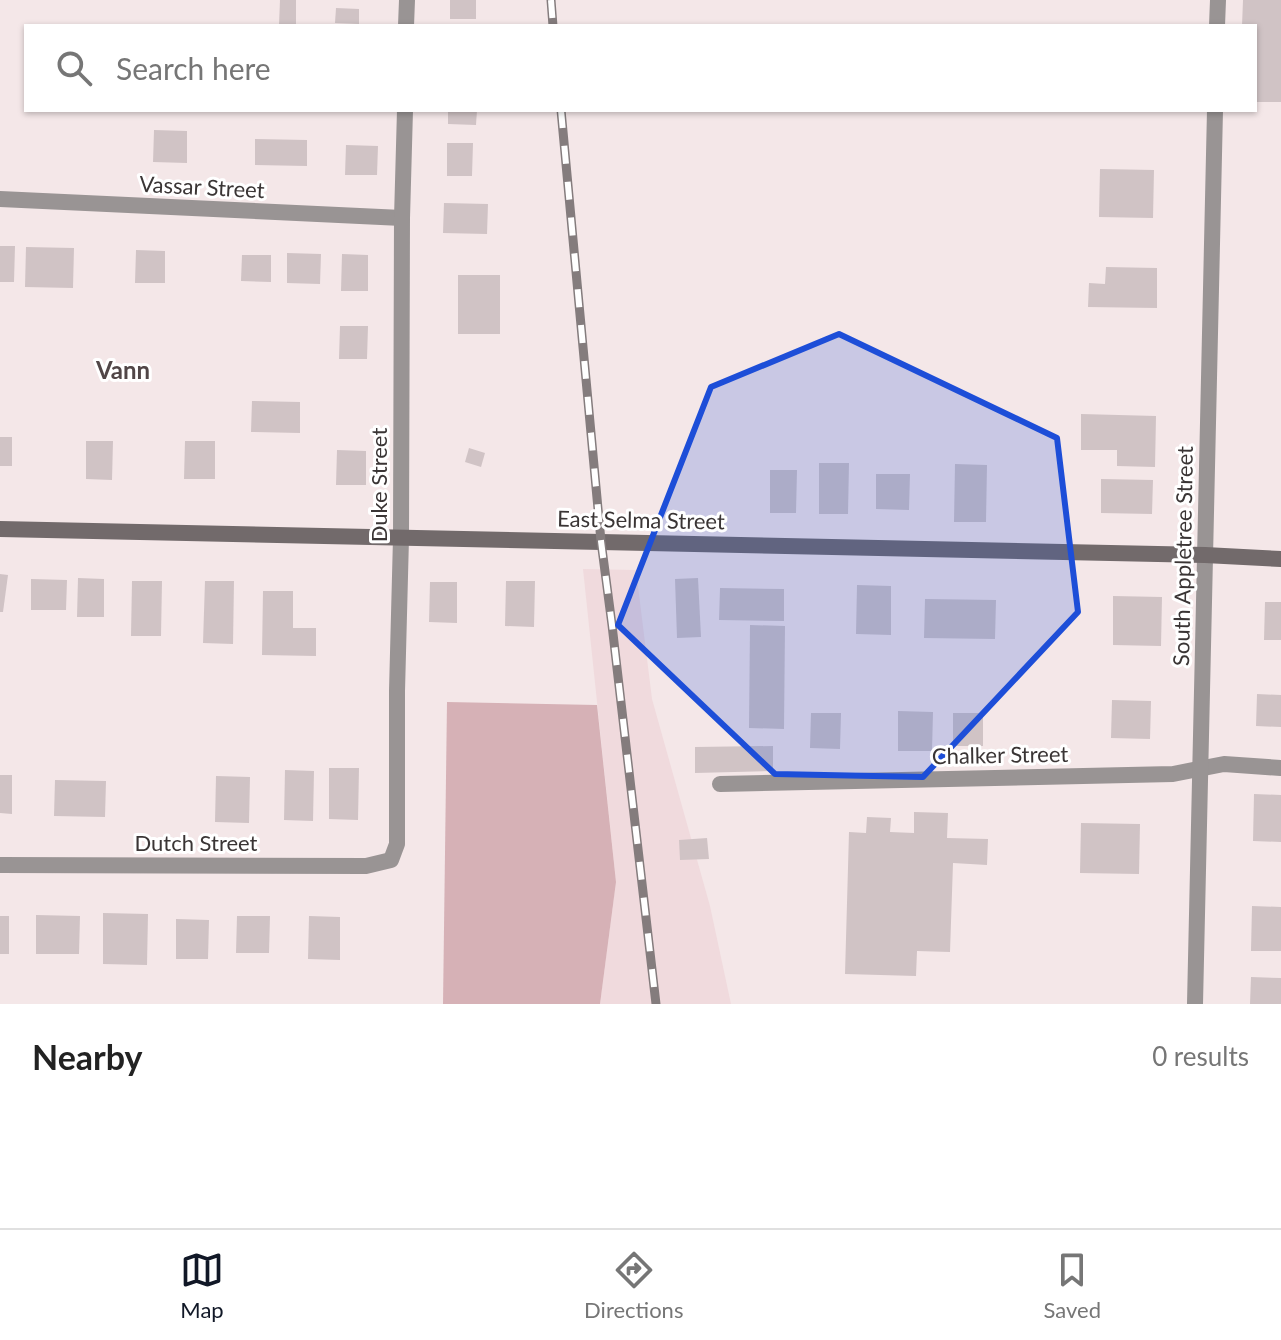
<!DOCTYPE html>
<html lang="en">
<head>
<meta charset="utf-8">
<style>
	:root { --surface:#fff; --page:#f2f2f2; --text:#222; --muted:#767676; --line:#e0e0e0; --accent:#111827 }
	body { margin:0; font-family:Lato,sans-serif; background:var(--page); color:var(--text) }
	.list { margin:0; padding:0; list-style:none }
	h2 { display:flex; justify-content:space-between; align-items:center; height:104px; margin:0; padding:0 32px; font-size:34px }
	h2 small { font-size:26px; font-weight:400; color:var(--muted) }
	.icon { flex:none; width:44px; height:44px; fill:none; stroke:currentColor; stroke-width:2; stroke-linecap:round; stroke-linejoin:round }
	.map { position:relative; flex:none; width:1281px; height:1004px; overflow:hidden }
	.search { position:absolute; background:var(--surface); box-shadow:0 2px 6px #0004; left:24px; right:24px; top:24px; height:88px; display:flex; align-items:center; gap:20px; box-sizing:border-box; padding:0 28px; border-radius:0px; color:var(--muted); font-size:30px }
	.sheet { height:224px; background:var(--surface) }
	nav { display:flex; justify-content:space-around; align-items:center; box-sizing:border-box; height:112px; border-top:2px solid var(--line); background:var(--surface); font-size:22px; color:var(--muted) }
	nav a { display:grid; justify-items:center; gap:4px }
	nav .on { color:var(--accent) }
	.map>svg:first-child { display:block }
</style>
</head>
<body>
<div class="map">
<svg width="1281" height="1004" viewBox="0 0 1281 1004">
	<rect width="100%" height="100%" fill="#f4e7e8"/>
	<path fill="#f0dadd" d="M583,569l53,1 16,129 58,207 21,98h-131l16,-122z"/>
	<path fill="#d6b1b6" d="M447,702l150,3 19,177 -16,122h-157z"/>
	<g fill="#d0c3c5">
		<path d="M280,0h16v25h-17z"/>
		<rect x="450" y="0" width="26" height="19"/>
		<path d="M1243,0h38v102h-26v-76h-13z"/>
		<path d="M336,8l23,1v15l-24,-1z"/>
		<path d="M448,110h29l-1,15 -28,-1z"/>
		<path d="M154,130l33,1v32l-34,-1z"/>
		<path d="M255,139l52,1v26l-52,-1z"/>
		<path d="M447,143h26l-1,33h-25z"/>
		<path d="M346,145l32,1 -1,29h-32z"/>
		<path d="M1100,169l54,1 -1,48 -54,-1z"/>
		<path d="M444,203l44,1 -1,30 -44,-1z"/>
		<path d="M0,246h15l-1,36h-14z"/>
		<path d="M26,247l48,1 -1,40 -48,-1z"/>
		<path d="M136,250l29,1v32h-30z"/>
		<path d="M287,253l34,1 -1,30 -33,-1z"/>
		<path d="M342,254l26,1v36h-27z"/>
		<path d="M242,255h29v27l-30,-1z"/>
		<path d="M1106,267l51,1v40l-69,-1 1,-24 16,1z"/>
		<rect x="458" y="275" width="42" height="59"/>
		<path d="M340,326h28l-1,33h-28z"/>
		<path d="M252,401l48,1v31l-49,-1z"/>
		<path d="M1081,414l75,2 -1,51 -38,-1v-16h-36z"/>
		<rect x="0" y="437" width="12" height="29"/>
		<path d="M86,441h27l-1,39 -26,-1z"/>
		<path d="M185,441h30v38h-31z"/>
		<path d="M469,448l16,5 -4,14 -16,-5z"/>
		<path d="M337,450l29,1v34h-30z"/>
		<path d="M819,463h30l-1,51h-29z"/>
		<path d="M955,464l32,1 -1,57h-32z"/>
		<path d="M770,470h27l-1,43h-26z"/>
		<path d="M876,474h34l-1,36 -33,-1z"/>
		<path d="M1101,479l52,1 -1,34 -51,-1z"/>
		<path d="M0,574l8,1 -5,37h-3z"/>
		<path d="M78,578l26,1v38h-27z"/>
		<path d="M698,578l3,59 -24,1 -2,-59z"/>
		<path d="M31,579l36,1 -1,30h-35z"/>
		<path d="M132,581h30l-1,55h-30z"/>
		<path d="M205,581h29l-1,63 -30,-1z"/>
		<path d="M506,581h29l-1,46 -29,-1z"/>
		<path d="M430,582h27v41l-28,-1z"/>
		<path d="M857,585l34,1v49l-35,-1z"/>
		<path d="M720,588l64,1v32l-65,-1z"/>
		<path d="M263,591h30v37h23v28l-54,-1z"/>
		<path d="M1113,596l49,1 -1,49 -48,-1z"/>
		<path d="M925,599l71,1 -1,39 -71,-1z"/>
		<path d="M1265,602h16v38h-17z"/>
		<path d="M750,625l35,1 -1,103 -35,-1z"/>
		<path d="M1257,694l24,1v32l-25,-1z"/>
		<path d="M1112,700l39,1 -1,38 -39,-1z"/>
		<path d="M898,711l35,1 -1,39h-34z"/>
		<path d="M811,713h30l-1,36 -30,-1z"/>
		<rect x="953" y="713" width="30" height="33"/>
		<path d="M773,746v25l-78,2v-26z"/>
		<path d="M329,768h30l-1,52 -29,-1z"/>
		<path d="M285,770l29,1 -1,50 -29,-1z"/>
		<path d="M0,775h12v39l-12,-1z"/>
		<path d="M216,776l34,1 -1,46 -34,-1z"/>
		<path d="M55,780l51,1 -1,36 -51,-1z"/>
		<path d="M1254,794l27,1v47l-28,-1z"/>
		<path d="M914,812l34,1 -1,25 41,1 -1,26 -34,-2 -3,89 -33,-1 -1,25 -71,-2 4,-142 17,1 1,-16 24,1 -1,14 24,1z"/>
		<path d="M1081,823l59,1 -1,50 -59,-1z"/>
		<path d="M707,838l2,21 -29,1 -1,-20z"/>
		<path d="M1252,906l29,1v44h-30z"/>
		<path d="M103,913l45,1 -1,51 -44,-1z"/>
		<path d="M36,915l44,1 -1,38h-43z"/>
		<rect x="0" y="916" width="9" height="38"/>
		<path d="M237,916h33l-1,37h-33z"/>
		<path d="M309,916l31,1v43l-32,-1z"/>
		<path d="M176,919l33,1 -1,39h-32z"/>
		<path d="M1251,977l30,1v26h-31z"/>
	</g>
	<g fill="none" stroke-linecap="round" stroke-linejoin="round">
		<g stroke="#999494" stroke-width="16">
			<path d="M406,26l1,-26"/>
			<path d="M1217,26l1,-26"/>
			<path d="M0,199l402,19"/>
			<path d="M720,784l453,-10 51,-10 57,4"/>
			<path d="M0,865l366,1 25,-6 6,-16v-153l4,-153 1,-320 3,-108"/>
			<path d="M1195,1004l20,-894"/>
		</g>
		<path stroke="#726a6b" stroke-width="16" d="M0,529l1205,26 76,4"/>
		<g stroke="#847c7d" stroke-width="9">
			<g id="rail">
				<path d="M551,0l2,26"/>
				<path d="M561,110l40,431 11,84 44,379"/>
			</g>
		</g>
		<use href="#rail" stroke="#fff" stroke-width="6" stroke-dasharray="18" stroke-linecap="butt"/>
	</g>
	<path fill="#1d4ed8" fill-opacity="0.2" stroke="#1d4ed8" stroke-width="6" stroke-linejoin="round" d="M839,334l218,104 21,174 -155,165 -148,-3 -157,-149 93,-238z"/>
	<g text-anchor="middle" stroke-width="6" stroke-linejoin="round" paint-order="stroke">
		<g font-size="22" fill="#3a3535" stroke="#fff">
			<text transform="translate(202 187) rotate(3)" y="8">Vassar Street</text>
			<text transform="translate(379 485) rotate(-90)" y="8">Duke Street</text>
			<text transform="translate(641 520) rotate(1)" y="8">East Selma Street</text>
			<text transform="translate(1183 556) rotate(-89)" y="8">South Appletree Street</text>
			<text transform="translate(1000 755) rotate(-1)" y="8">Chalker Street</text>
			<text x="196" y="851">Dutch Street</text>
		</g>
		<g font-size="24" font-weight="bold" fill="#514647" stroke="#fff">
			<text x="123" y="379">Vann</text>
		</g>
	</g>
</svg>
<div class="search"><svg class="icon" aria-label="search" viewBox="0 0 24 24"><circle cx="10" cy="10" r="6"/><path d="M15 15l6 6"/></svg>Search here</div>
</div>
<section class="sheet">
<h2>Nearby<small>0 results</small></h2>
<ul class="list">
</ul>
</section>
<nav>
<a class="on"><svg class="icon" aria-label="map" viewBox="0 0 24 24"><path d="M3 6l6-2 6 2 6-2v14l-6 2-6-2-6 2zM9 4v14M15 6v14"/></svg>Map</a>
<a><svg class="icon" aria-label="directions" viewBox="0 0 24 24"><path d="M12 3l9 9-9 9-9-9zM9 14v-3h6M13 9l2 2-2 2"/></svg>Directions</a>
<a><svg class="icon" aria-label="saved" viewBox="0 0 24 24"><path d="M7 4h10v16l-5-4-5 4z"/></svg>Saved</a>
</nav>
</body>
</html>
